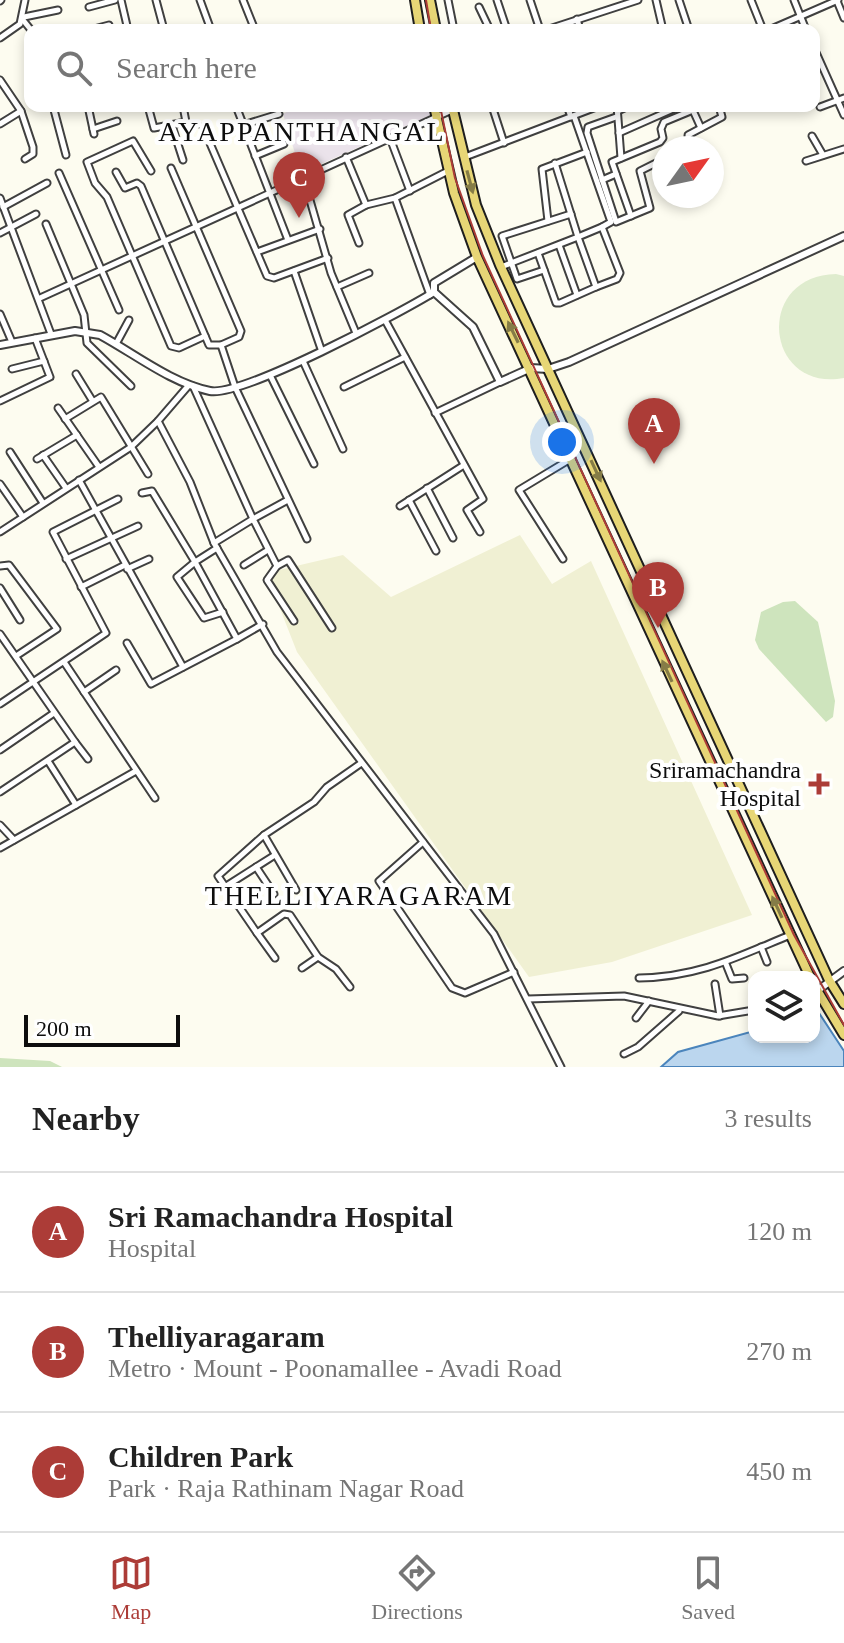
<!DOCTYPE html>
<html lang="en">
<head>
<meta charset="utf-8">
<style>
	:root { --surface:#fff; --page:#f2f2f2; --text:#222; --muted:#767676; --line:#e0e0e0; --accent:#ac3c37 }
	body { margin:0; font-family:"Times New Roman",serif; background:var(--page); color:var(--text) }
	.controls { position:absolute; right:24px; bottom:24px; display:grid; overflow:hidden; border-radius:16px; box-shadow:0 4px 12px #0003 }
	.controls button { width:72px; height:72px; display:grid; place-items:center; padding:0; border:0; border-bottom:2px solid var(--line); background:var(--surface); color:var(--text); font:40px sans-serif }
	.compass { position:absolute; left:652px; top:136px; width:72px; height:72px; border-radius:50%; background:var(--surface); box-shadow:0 4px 12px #0003; rotate:57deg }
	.scale { position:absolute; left:24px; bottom:20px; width:156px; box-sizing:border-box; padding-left:8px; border:4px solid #0d0d0d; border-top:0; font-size:22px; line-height:28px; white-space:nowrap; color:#0d0d0d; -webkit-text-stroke:6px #fff; paint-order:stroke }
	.you { position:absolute; left:562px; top:442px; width:28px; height:28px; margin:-20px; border:6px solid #fff; border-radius:50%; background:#1a73e8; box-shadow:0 0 0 12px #1a73e833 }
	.badge { display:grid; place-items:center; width:52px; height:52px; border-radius:50%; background:var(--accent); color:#fff; font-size:26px; font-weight:700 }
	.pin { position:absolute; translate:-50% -66px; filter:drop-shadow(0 2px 4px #0008) }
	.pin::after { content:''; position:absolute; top:42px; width:28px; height:24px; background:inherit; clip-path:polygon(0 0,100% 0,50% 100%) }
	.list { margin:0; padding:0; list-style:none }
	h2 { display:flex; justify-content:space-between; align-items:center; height:104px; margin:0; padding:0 32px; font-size:34px }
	h2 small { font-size:26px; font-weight:400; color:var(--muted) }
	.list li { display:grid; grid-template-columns:52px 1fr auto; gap:24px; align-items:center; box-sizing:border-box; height:120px; padding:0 32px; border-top:2px solid var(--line) }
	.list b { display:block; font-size:30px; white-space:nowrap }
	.list p { margin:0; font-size:26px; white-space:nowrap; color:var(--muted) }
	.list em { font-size:26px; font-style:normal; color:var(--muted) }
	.icon { flex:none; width:44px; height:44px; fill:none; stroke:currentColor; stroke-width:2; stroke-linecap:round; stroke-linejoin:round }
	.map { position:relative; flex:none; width:844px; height:1067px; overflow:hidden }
	.search { position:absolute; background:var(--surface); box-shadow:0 4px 12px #0003; left:24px; right:24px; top:24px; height:88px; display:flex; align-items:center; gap:20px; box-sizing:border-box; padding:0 28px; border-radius:16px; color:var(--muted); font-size:30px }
	.sheet { height:464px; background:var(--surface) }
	nav { display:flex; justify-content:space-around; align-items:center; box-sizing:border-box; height:112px; border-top:2px solid var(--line); background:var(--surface); font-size:22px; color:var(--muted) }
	nav a { display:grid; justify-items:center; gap:4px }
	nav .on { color:var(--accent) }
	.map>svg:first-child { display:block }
</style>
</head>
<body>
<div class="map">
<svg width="844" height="1067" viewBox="0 0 844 1067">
	<rect width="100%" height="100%" fill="#fdfcf0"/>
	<path fill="#ebe3eb" d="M297,106h132l2,9 -130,58 -18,-59z"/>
	<path fill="#f0f0d3" d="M520,535l32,49 39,-23 161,354 -140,47 -83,15 -232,-325 -31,-79 77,-18 48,42z"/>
	<g fill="#cee4bd">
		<path d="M795,601l23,21 17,79 -2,16 -7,5 -67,-73 -4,-9 6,-28 22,-10z"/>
		<path d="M0,1058l50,3 12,6h-62z"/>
	</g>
	<path fill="#dfecce" d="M836,274l8,2v102c-79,15 -91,-102 -8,-104z"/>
	<path fill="#bbd6ee" stroke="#4b85bc" stroke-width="2" d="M819,1013l25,38v16h-183l17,-15 76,-21v6h60v-23z"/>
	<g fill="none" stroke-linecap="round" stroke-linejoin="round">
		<g stroke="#404040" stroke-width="9">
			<g id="minor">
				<path d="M121,0l7,30"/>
				<path d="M156,0l8,30"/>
				<path d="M200,0l11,30"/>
				<path d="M243,0l12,30"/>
				<path d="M448,0l6,30"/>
				<path d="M497,0l10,30"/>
				<path d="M530,0l10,30"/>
				<path d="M656,0l7,30"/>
				<path d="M679,0l10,30"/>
				<path d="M751,0l12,30"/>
				<path d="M794,0l12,30"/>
				<path d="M0,1l1,-1"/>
				<path d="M837,1l7,17"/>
				<path d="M89,7l26,-7"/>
				<path d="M479,7l11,23"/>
				<path d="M24,17l34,-7"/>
				<path d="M577,19l3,11"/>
				<path d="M23,20l8,10"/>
				<path d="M90,30l19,-5"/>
				<path d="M546,30l92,-30"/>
				<path d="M769,30l69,-30"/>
				<path d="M0,38l20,-14 5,-24"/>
				<path d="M814,48l30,67"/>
				<path d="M0,80l21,31 12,36v7l-8,5"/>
				<path d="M53,106l13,49"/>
				<path d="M88,106l6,28"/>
				<path d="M148,106l6,22 32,-6 -3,-16"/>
				<path d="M236,106l52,134"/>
				<path d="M492,106l12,37"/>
				<path d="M567,106l4,11"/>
				<path d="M617,106l4,52"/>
				<path d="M691,106l10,22"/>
				<path d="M820,107l24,-9"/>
				<path d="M618,111l11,-5"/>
				<path d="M574,116l37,106 -9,5 18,46 -3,6 -21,8"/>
				<path d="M616,117l-28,10 -1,6 29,89 34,-14 -10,-37 24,-12"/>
				<path d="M0,124l21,-13"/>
				<path d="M243,125l36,-11"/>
				<path d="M172,126l11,34"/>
				<path d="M203,127l64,149 7,2 54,-20"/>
				<path d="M93,129l24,-8"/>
				<path d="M619,133l61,-27"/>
				<path d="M812,136l11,19"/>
				<path d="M390,138l20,53"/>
				<path d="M689,148l-1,-13 34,-18 -3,-11"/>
				<path d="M255,156l29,-12"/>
				<path d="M346,157l20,48"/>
				<path d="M465,157l134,-51"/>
				<path d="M806,161l38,-12"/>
				<path d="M151,171l-18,-30 -46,21 8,21 12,14 64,149 8,2 26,-12"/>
				<path d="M116,172l9,16 12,-5 4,3 68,159h12l18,-8 2,-6 -70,-163"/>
				<path d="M59,173l60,137"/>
				<path d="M303,176l28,97 25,60"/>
				<path d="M602,180l14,-6"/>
				<path d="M0,198l51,136"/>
				<path d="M395,198l35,97"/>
				<path d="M3,207l44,-24"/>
				<path d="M631,216l-19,-54 48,-20 3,-4 -2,-9 3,-7 29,-12"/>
				<path d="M548,221l-6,-52 45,-17"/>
				<path d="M46,224l38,91 3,28 44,43"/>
				<path d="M0,233l36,-19"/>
				<path d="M359,243l-11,-28 18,-10 29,-7 53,-27"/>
				<path d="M559,245l18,50"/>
				<path d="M257,252l63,-23"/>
				<path d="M538,253l18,50h4l36,-16 -18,-50 24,-10"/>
				<path d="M501,267l77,-30 -23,-74"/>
				<path d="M544,270l-27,9 -15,-43 69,-22"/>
				<path d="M294,271l27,78"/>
				<path d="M337,287l32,-14"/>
				<path d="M40,298l412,-188"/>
				<path d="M0,314l12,28"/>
				<path d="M385,320l98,179 -16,11 13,22"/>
				<path d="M116,344l13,-24"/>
				<path d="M221,345l14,42 72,152"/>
				<path d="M303,361l40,88"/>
				<path d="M12,369l32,-8"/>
				<path d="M76,374l16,26"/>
				<path d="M270,375l44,89"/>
				<path d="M193,386l60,133 -39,24"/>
				<path d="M344,387l61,-30"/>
				<path d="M0,401l50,-24 -15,-39"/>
				<path d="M58,408l41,59"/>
				<path d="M435,413l65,-31"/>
				<path d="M65,419l36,-22 47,77"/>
				<path d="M158,421l32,61 24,61 63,109 217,282 67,133"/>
				<path d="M10,452l33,51"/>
				<path d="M43,455l23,33"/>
				<path d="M37,459l40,-24"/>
				<path d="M79,480l104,187"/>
				<path d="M0,484l23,33"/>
				<path d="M427,488l26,50"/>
				<path d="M142,493l10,-2 43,71 -18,15 27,41 19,-6"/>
				<path d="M409,500l27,51"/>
				<path d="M286,501l-33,18 24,47 11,-6 44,68"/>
				<path d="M400,506l64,-41"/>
				<path d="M0,532l131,-85 27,-26 31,-36"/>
				<path d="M66,559l72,-33"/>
				<path d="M563,559l-44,-69 53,-32"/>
				<path d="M244,565l24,-15"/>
				<path d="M0,566l9,-1 48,64 -41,27"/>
				<path d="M277,566l-10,14 27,41"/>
				<path d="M127,569l22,-10"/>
				<path d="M81,587l44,-22"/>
				<path d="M0,588l20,32"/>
				<path d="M0,634l75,108 -75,50"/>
				<path d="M237,639l26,-15"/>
				<path d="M127,643l24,41 86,-45 -42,-77 22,-14"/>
				<path d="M64,662l91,136"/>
				<path d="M84,692l32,-22"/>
				<path d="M0,704l106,-71 -53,-101 65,-33"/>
				<path d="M75,742l13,17"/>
				<path d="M0,750l54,-37"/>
				<path d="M48,761l28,44 60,-34"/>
				<path d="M0,825l14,15"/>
				<path d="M264,835l32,55"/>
				<path d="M423,842l-44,39 73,107 13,5 49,-21"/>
				<path d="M0,848l76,-43"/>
				<path d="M256,867l18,27"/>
				<path d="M223,888l52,-33"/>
				<path d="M257,933l18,25"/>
				<path d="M761,947l6,15"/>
				<path d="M726,964l6,15 12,-1"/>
				<path d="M302,968l16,-11"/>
				<path d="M639,978c60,-1 98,-21 151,-43"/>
				<path d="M715,984l5,32"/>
				<path d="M350,987l-14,-18 -18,-12 -28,-42 -6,-1 -27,19 -39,-57 46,-41 50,-33 13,-15 33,-23"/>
				<path d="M528,999l96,-3 94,20 36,-6"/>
				<path d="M636,1018l13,-17"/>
				<path d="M624,1054l14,-7 41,-36"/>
			</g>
		</g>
		<g stroke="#404040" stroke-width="10">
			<g id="tertiary">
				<path d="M434,292l39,35 27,55 31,-14 17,1 21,-7 275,-126"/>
				<path d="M0,345l75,-14 25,4c35,19 71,48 110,56 32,6 190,-78 224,-99v-9l43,-26"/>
				<path d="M817,991l27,-20"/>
			</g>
		</g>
		<g stroke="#1e1e1e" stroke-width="12">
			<g id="primary">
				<path d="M415,0l5,30"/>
				<path d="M430,0l6,30"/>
				<path d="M434,106l20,87 23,64 333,720"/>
				<path d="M452,106l24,99 24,60 329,715 15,24"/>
				<path d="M814,985l30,50"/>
			</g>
		</g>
		<use href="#minor" stroke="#fff" stroke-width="5"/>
		<use href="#tertiary" stroke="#fff" stroke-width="6"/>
		<use href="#primary" stroke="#e7d676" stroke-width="8"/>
		<g stroke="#ac3c37" stroke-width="2">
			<path d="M426,0l5,30"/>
			<path d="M440,106l15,72 28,78 311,679 50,90"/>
		</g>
	</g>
	<defs><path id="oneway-solid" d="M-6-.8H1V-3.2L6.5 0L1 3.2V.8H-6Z" transform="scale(2)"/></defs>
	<g fill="#857c47">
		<use href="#oneway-solid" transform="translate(470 182) rotate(75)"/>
		<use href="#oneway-solid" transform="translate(513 332) rotate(-116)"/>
		<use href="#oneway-solid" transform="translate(596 471) rotate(65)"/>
		<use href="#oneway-solid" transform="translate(667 671) rotate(-115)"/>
		<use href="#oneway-solid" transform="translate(777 907) rotate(-115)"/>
	</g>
	<path fill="#ac3c37" stroke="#fff" stroke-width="3" d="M815 772h8v8h8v8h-8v8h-8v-8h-8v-8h8z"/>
	<g text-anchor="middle" stroke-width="8" stroke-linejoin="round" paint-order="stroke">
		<g font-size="24" fill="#0d0d0d" stroke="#fff" text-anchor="end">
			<text x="801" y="778">Sriramachandra<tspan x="801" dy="28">Hospital</tspan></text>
		</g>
		<g font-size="28" letter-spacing="2" fill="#0d0d0d" stroke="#fff">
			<text x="302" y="141">AYAPPANTHANGAL</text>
			<text x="359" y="905">THELLIYARAGARAM</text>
		</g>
	</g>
</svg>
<div class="controls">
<button><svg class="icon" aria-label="layers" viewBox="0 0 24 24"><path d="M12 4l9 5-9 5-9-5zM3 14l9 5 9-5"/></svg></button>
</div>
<svg class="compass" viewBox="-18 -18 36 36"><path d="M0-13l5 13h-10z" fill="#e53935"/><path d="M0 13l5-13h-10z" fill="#767676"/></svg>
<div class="scale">200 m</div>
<div class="you"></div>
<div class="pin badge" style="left:654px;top:464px">A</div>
<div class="pin badge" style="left:658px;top:628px">B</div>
<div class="pin badge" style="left:299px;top:218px">C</div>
<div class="search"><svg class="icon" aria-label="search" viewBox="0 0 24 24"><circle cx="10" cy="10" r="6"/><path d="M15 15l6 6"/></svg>Search here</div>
</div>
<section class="sheet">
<h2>Nearby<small>3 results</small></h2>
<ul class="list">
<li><span class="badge">A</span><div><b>Sri Ramachandra Hospital</b><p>Hospital</p></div><em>120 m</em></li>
<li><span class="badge">B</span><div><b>Thelliyaragaram</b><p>Metro · Mount - Poonamallee - Avadi Road</p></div><em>270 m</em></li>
<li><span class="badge">C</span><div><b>Children Park</b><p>Park · Raja Rathinam Nagar Road</p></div><em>450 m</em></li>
</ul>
</section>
<nav>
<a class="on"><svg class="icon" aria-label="map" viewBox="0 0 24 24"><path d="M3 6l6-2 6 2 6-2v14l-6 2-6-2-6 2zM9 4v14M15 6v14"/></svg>Map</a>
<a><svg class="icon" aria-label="directions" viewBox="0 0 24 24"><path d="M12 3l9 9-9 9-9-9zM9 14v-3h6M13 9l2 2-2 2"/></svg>Directions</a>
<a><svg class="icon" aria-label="saved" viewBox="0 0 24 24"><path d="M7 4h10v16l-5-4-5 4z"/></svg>Saved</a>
</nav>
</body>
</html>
